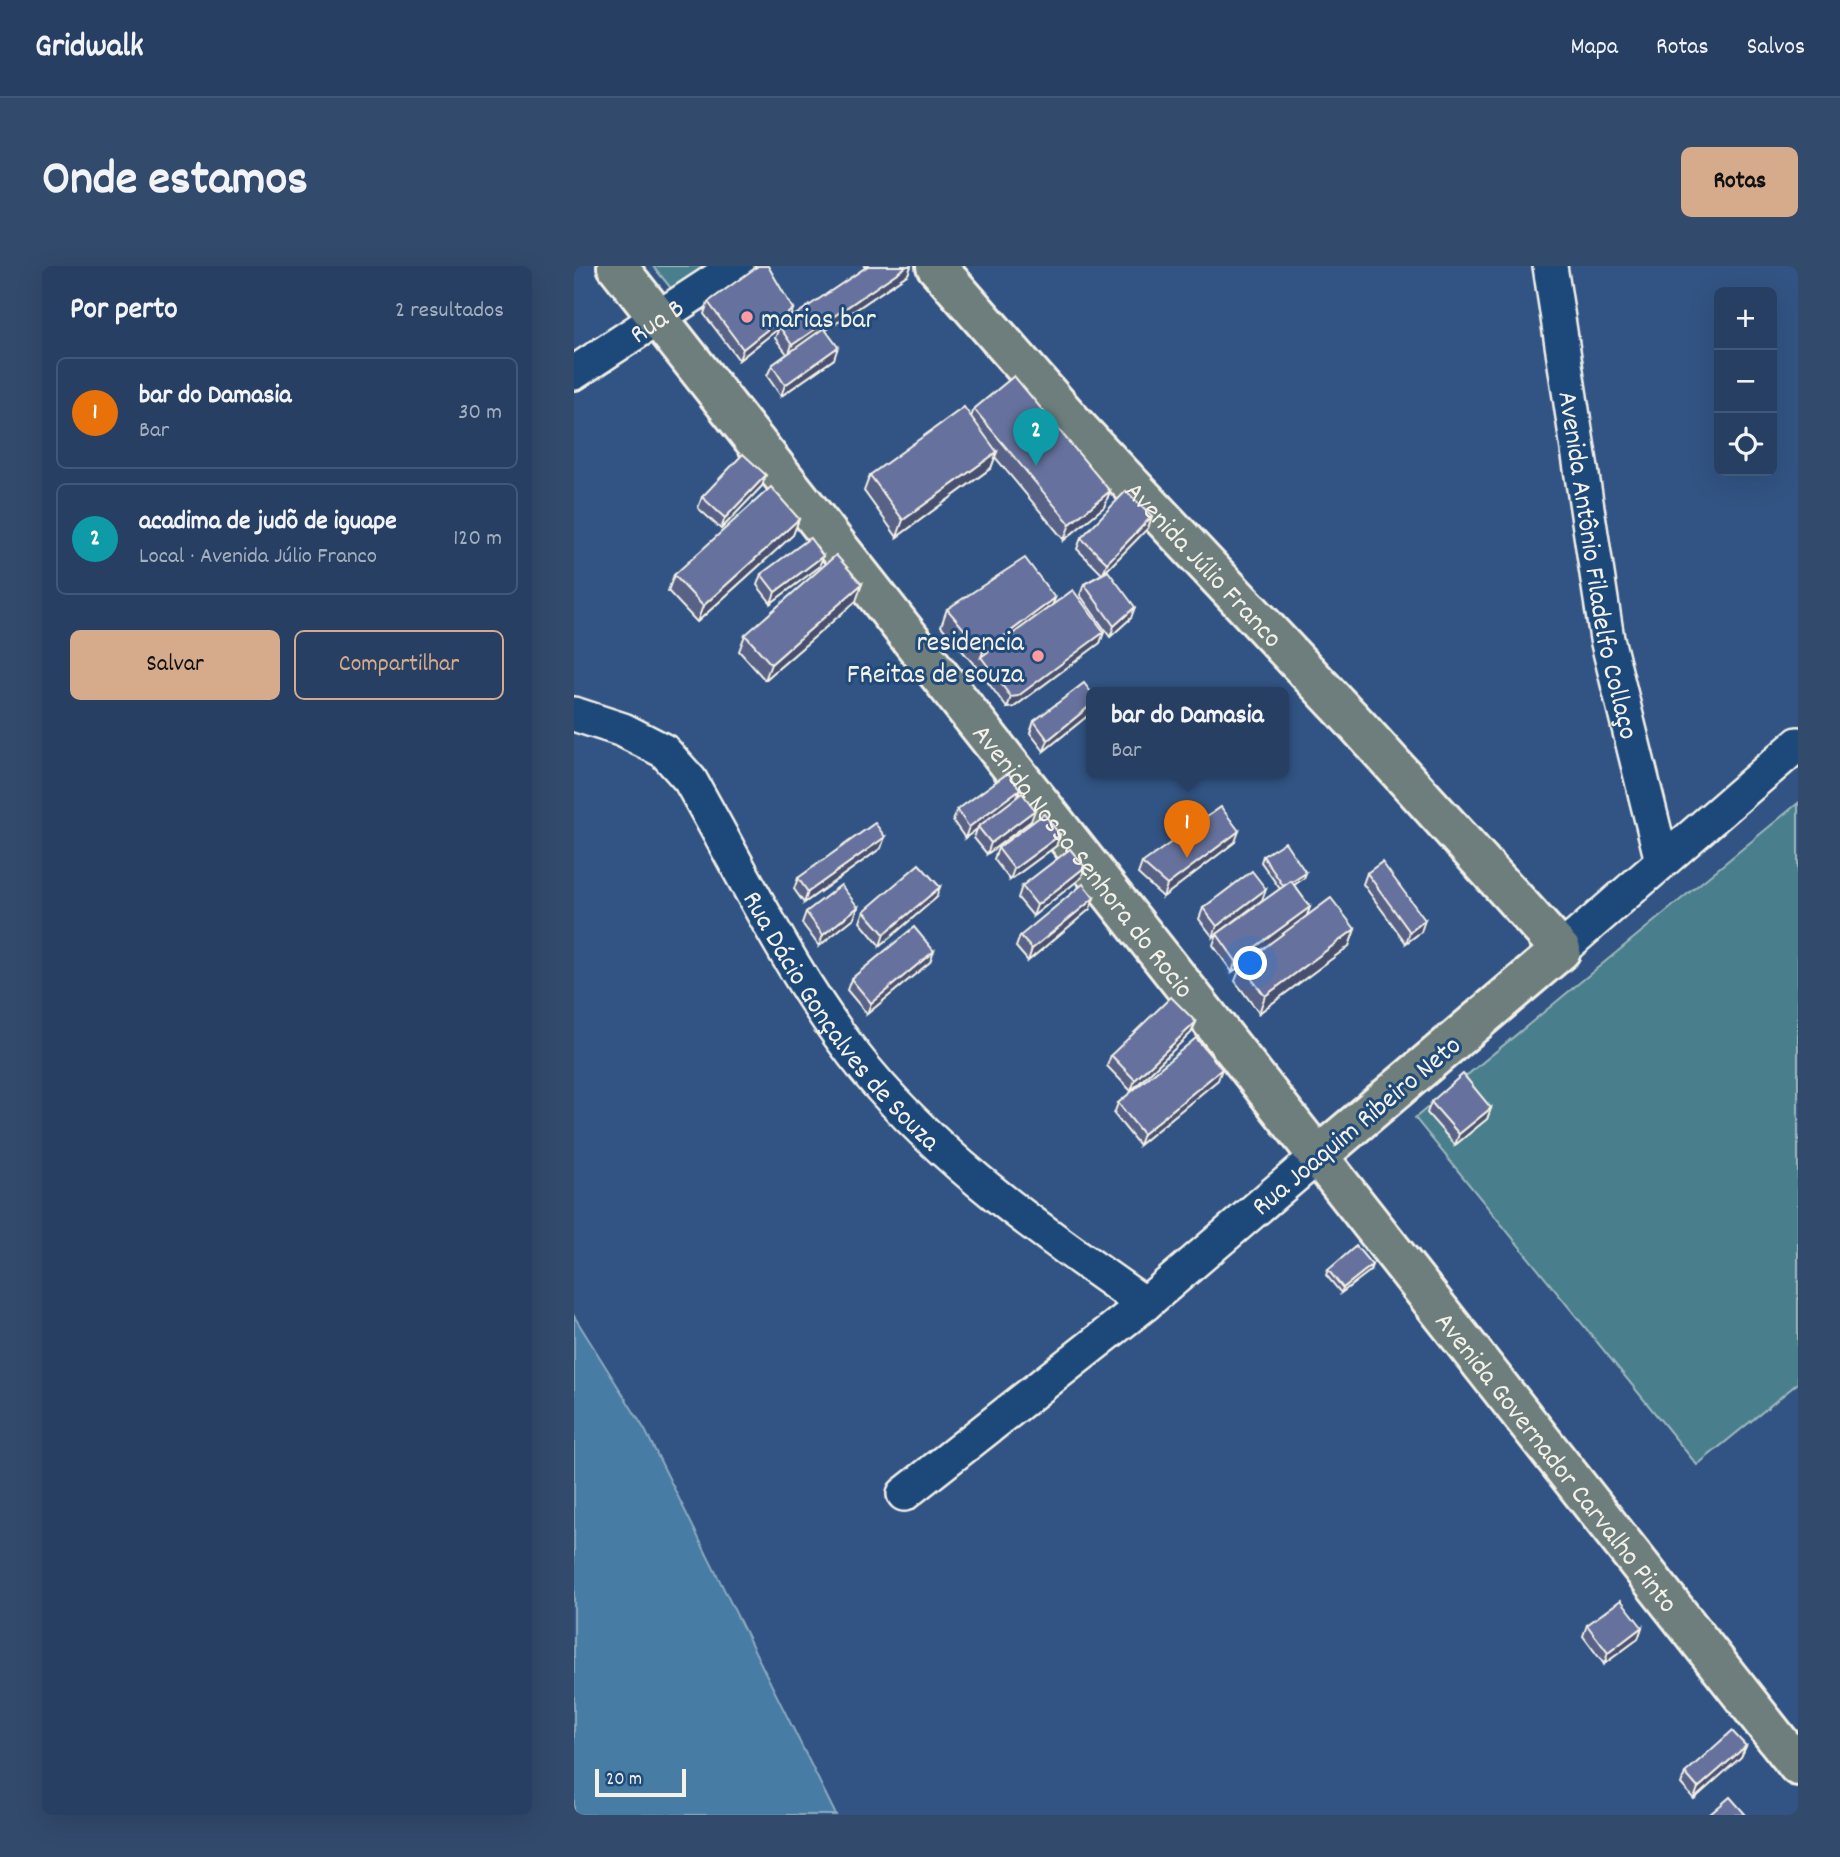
<!DOCTYPE html>
<html lang="pt">
<head>
<meta charset="utf-8">
<style>
	:root { --surface:#263f63; --page:#324a6c; --text:#f1f3f6; --muted:#a4afbe; --line:#425878; --accent:#d6ab8b }
	body { margin:0; font-family:Dekko,sans-serif; background:var(--page); color:var(--text) }
	.controls { position:absolute; right:21px; top:21px; display:grid; overflow:hidden; border-radius:10px; box-shadow:0 7px 28px #0002 }
	.controls button { width:63px; height:63px; display:grid; place-items:center; padding:0; border:0; border-bottom:2px solid var(--line); background:var(--surface); color:var(--text); font:35px sans-serif }
	.scale { position:absolute; left:21px; bottom:18px; width:91px; box-sizing:border-box; padding-left:7px; border:4px solid #f4f1e8; border-top:0; font-size:19px; line-height:24px; white-space:nowrap; color:#f4f1e8; -webkit-text-stroke:5px #1f4a7a; paint-order:stroke }
	.you { position:absolute; left:677px; top:698px; width:24px; height:24px; margin:-18px; border:5px solid #fff; border-radius:50%; background:#1a73e8; box-shadow:0 0 0 10px #1a73e833 }
	.badge { display:grid; place-items:center; width:46px; height:46px; border-radius:50%; background:var(--accent); color:#fff; font-size:23px; font-weight:700 }
	.pin { position:absolute; translate:-50% -58px; filter:drop-shadow(0 2px 4px #0008) }
	.pin::after { content:''; position:absolute; top:37px; width:24px; height:21px; background:inherit; clip-path:polygon(0 0,100% 0,50% 100%) }
	.popup { position:absolute; left:512px; top:421px; width:203px; height:91px; box-sizing:border-box; display:grid; place-content:center; border-radius:10px; background:var(--surface); filter:drop-shadow(0 2px 5px #0005); font-size:23px; white-space:nowrap; color:var(--muted) }
	.popup b { font-size:26px; color:var(--text) }
	.popup::after { content:''; position:absolute; left:50%; top:100%; margin-left:-14px; border:14px solid transparent; border-top-color:var(--surface) }
	.list { margin:0; padding:0; list-style:none }
	h2 { display:flex; justify-content:space-between; align-items:center; height:91px; margin:0; padding:0 28px; font-size:30px }
	h2 small { font-size:23px; font-weight:400; color:var(--muted) }
	.list li { display:grid; grid-template-columns:46px 1fr auto; gap:21px; align-items:center; box-sizing:border-box; height:112px; margin:0 14px 14px; padding:0 14px; border:2px solid var(--line); border-radius:10px }
	.list b { display:block; font-size:26px; white-space:nowrap }
	.list p { margin:0; font-size:23px; white-space:nowrap; color:var(--muted) }
	.list em { font-size:23px; font-style:normal; color:var(--muted) }
	.actions { display:flex; gap:14px; padding:21px 28px }
	.actions a { flex:1; padding:16px 0; border:2px solid var(--accent); border-radius:10px; text-align:center; font-size:24px; color:var(--accent) }
	.actions .main { background:var(--accent); color:#111 }
	.icon { flex:none; width:38px; height:38px; fill:none; stroke:currentColor; stroke-width:2; stroke-linecap:round; stroke-linejoin:round }
	.map { position:relative; flex:none; width:1224px; height:1549px; overflow:hidden; border-radius:10px }
	header { display:flex; align-items:center; gap:42px; box-sizing:border-box; height:98px; padding:0 35px; background:var(--surface); border-bottom:2px solid var(--line) }
	header strong { font-size:33px }
	nav { display:flex; gap:38px; margin-inline-start:auto; font-size:24px }
	.intro { display:flex; align-items:center; justify-content:space-between; box-sizing:border-box; height:168px; padding:0 42px }
	h1 { margin:0; font-size:49px }
	.button { padding:18px 32px; border-radius:10px; background:var(--accent); color:#111; font-size:24px; font-weight:700 }
	main { display:flex; gap:42px; padding:0 42px }
	aside { flex:1; background:var(--surface); border-radius:10px; box-shadow:0 7px 28px #0002 }
	.map>svg:first-child { display:block }
</style>
</head>
<body>
<header>
<strong>Gridwalk</strong>
<nav><a>Mapa</a><a>Rotas</a><a>Salvos</a></nav>
</header>
<div class="intro"><h1>Onde estamos</h1><a class="button">Rotas</a></div>
<main>
<aside>
<h2>Por perto<small>2 resultados</small></h2>
<ul class="list">
<li><span class="badge" style="background:#e8710a">1</span><div><b>bar do Damasia</b><p>Bar</p></div><em>30 m</em></li>
<li><span class="badge" style="background:#0f9aa8">2</span><div><b>acadima de judõ de iguape</b><p>Local · Avenida Júlio Franco</p></div><em>120 m</em></li>
</ul>
<div class="actions"><a class="main">Salvar</a><a>Compartilhar</a></div>
</aside>
<div class="map">
<svg width="1224" height="1549" viewBox="0 0 1224 1549">
	<rect width="100%" height="100%" fill="#325484"/>
	<filter id="ink" filterUnits="userSpaceOnUse"><feTurbulence type="fractalNoise" baseFrequency=".0143" numOctaves="2"/><feDisplacementMap in="SourceGraphic" scale="14" xChannelSelector="R" yChannelSelector="G"/><feConvolveMatrix kernelMatrix="1 2 1 2 8 2 1 2 1" color-interpolation-filters="sRGB"/></filter>
	<g filter="url(#ink)">
		<g fill="#497f8d" stroke="#9eb8ba" stroke-width="2">
			<path d="M79,0h56l-35,26z"/>
			<path d="M1224,537v580l-101,82 -282,-347z"/>
		</g>
		<path fill="#467ba4" stroke="#8caabf" stroke-width="2" d="M0,1050l71,114 191,385h-262z"/>
		<g fill="none" stroke-linecap="round" stroke-linejoin="round">
			<g stroke="#f4f1e8" stroke-width="38">
				<g id="street">
					<path id="s1" d="M976,0l57,373 55,222"/>
					<path id="s2" d="M0,107l163,-107"/>
					<path id="s3" d="M0,448l49,16 41,21 26,29c54,95 107,206 176,290 78,94 180,165 279,234"/>
					<path d="M987,684l237,-206"/>
					<path d="M330,1228l241,-190 173,-148"/>
				</g>
			</g>
			<g stroke="#f4f1e8" stroke-width="44">
				<g id="primary">
					<path id="s4" d="M43,0l1181,1500"/>
					<path id="s5" d="M362,0l141,161 280,298 204,225 -243,206"/>
				</g>
			</g>
			<use href="#street" stroke="#1f4a7a" stroke-width="33"/>
			<use href="#primary" stroke="#6d7e7c" stroke-width="38"/>
		</g>
		<g fill="#586287" stroke="#f4f1e8" stroke-width="2">
			<path d="M290,0h47l-3,8 -82,56 8,29 -53,37 -14,-20 5,-11 15,-11 -12,-16 4,-10 -40,32 -35,-46 4,-12 85,7 -4,11 76,-52z"/>
			<path d="M400,143l136,82 -6,16 -40,33 -69,-83 -4,11 -94,69 -33,-46 6,-16 101,-58z"/>
			<path d="M188,220l-41,43 -23,-21 4,-11z"/>
			<path d="M578,250l-4,12 -44,45 27,45 -21,19 -30,-42 4,-11 18,-10 -25,-25 4,-11z"/>
			<path d="M225,253l-6,16 -96,87 -29,-31 6,-16z"/>
			<path d="M245,301l-48,36 -14,-18 4,-11z"/>
			<path d="M481,332l-3,7 52,27 -4,11 -86,64 -7,1 -30,-40 -36,-42 6,-17z"/>
			<path d="M282,335l-91,79 -26,-29 6,-16z"/>
			<path d="M517,426v21l-47,38 -14,-18 4,-12z"/>
			<path d="M446,523l-2,7 13,25 -44,33 -13,-16 3,-9 -12,9 -12,-17 4,-11z"/>
			<path d="M661,576l-72,55 -25,-23 4,-11z"/>
			<path d="M482,580l-46,34 -16,-21 4,-11z"/>
			<path d="M307,582l-77,55 -10,-14 4,-11z"/>
			<path d="M689,590l41,22 -10,7 16,22 -3,8 48,14 -6,17 -90,67 -24,-32 6,-15 -9,6 -19,-27 4,-11 63,-45 -19,-27z"/>
			<path d="M793,607l54,59 -15,11 -43,-59z"/>
			<path d="M507,612l-48,38 -15,-18 4,-12z"/>
			<path d="M692,623l-4,11 -49,37 -14,-18 4,-11z"/>
			<path d="M362,632l-56,48 -20,-24 4,-11z"/>
			<path d="M284,641l-4,11 -35,28 -17,-23 4,-11z"/>
			<path d="M516,643l-62,52 -12,-14 4,-11z"/>
			<path d="M356,696l-63,52 -20,-24 4,-11z"/>
			<path d="M622,756l-5,11 -60,58 -24,-25 4,-11z"/>
			<path d="M644,814l-79,65 -25,-31 4,-11z"/>
			<path d="M857,836l60,6 -4,11 -32,26 -28,-32z"/>
			<path d="M754,1004l42,1 -29,22 -15,-18z"/>
			<path d="M1013,1359l55,2 -4,12 -34,25 -21,-28z"/>
			<path d="M1172,1480l-5,11 -47,42 -13,-15 4,-11z"/>
		</g>
		<g fill="#47506e" stroke="#f4f1e8" stroke-width="2">
			<path d="M333,0h4l-3,8 -120,82 4,-11z"/>
			<path d="M219,43l-4,11 -50,40 4,-11z"/>
			<path d="M264,81l-4,12 -53,37 4,-11z"/>
			<path d="M423,186l-6,16 -94,69 6,-17z"/>
			<path d="M192,209l-4,11 -41,43 4,-11z"/>
			<path d="M536,225l-6,16 -40,33 6,-16z"/>
			<path d="M578,250l-4,12 -45,46 4,-11z"/>
			<path d="M225,253l-6,16 -96,87 6,-16z"/>
			<path d="M249,290l-4,11 -48,36 4,-11z"/>
			<path d="M288,318l-6,17 -91,79 6,-16z"/>
			<path d="M481,332l-6,16 -68,43 2,-5z"/>
			<path d="M561,341l-4,11 -21,19 4,-11z"/>
			<path d="M530,366l-4,11 -86,64 -7,1 4,-11z"/>
			<path d="M517,439v8l-47,38 4,-11z"/>
			<path d="M446,523l-4,11 -38,27 -1,2 -12,9 4,-11z"/>
			<path d="M461,544l-4,11 -44,33 4,-11z"/>
			<path d="M665,565l-4,11 -72,55 4,-12z"/>
			<path d="M486,569l-4,11 -46,34 4,-11z"/>
			<path d="M311,571l-4,11 -77,55 4,-11z"/>
			<path d="M511,601l-4,11 -48,38 4,-11z"/>
			<path d="M732,607l-2,5 -22,15 2,-6z"/>
			<path d="M366,621l-4,11 -56,48 4,-12z"/>
			<path d="M692,623l-4,11 -49,37 4,-11z"/>
			<path d="M520,632l-4,11 -62,52 4,-12z"/>
			<path d="M284,641l-4,11 -35,28 4,-11z"/>
			<path d="M736,641l-4,11 -74,54 4,-11z"/>
			<path d="M851,654l-4,12 -15,11 4,-11z"/>
			<path d="M781,663l-6,17 -90,67 6,-17z"/>
			<path d="M360,685l-4,11 -63,52 4,-11z"/>
			<path d="M622,756l-5,11 -60,58 4,-11z"/>
			<path d="M648,803l-4,11 -79,65 4,-11z"/>
			<path d="M917,842l-4,11 -32,26 4,-11z"/>
			<path d="M798,999l-2,6 -29,22 2,-5z"/>
			<path d="M1068,1361l-4,12 -34,25 4,-11z"/>
			<path d="M1172,1480l-5,11 -47,42 4,-11z"/>
		</g>
		<g fill="#66729d" stroke="#f4f1e8" stroke-width="2">
			<path d="M184,0h10l25,43 -50,40 -35,-47z"/>
			<path d="M294,0h39l-115,79 -13,-19z"/>
			<path d="M250,62l14,19 -53,38 -13,-20z"/>
			<path d="M440,110l96,115 -40,33 -96,-115z"/>
			<path d="M390,141l33,45 -94,68 -33,-45z"/>
			<path d="M169,188l23,21 -41,43 -23,-21z"/>
			<path d="M197,221l28,32 -96,87 -29,-31z"/>
			<path d="M552,225l26,25 -45,47 -26,-25z"/>
			<path d="M236,272l13,18 -48,36 -14,-18z"/>
			<path d="M262,289l26,29 -91,80 -26,-29z"/>
			<path d="M451,292l30,40 -72,54 -36,-43z"/>
			<path d="M534,305l27,36 -21,19 -30,-42z"/>
			<path d="M499,324l31,42 -86,64 -7,1 -30,-40z"/>
			<path d="M510,417l7,9v13l-43,35 -14,-19z"/>
			<path d="M434,507l12,16 -51,38 -12,-17z"/>
			<path d="M448,527l13,17 -44,33 -13,-16z"/>
			<path d="M647,541l18,24 -72,54 -25,-22z"/>
			<path d="M470,548l16,21 -46,34 -16,-21z"/>
			<path d="M301,557l10,14 -77,55 -10,-14z"/>
			<path d="M711,576l21,31 -22,14 -21,-31z"/>
			<path d="M496,583l15,18 -48,38 -15,-19z"/>
			<path d="M808,596l43,58 -15,12 -43,-59z"/>
			<path d="M345,598l21,23 -56,47 -20,-23z"/>
			<path d="M678,605l14,18 -49,37 -14,-18z"/>
			<path d="M717,615l19,26 -74,54 -19,-27z"/>
			<path d="M509,618l11,14 -62,51 -12,-13z"/>
			<path d="M267,619l17,22 -35,28 -17,-23z"/>
			<path d="M757,632l24,31 -90,67 -24,-31z"/>
			<path d="M340,661l20,24 -63,52 -20,-24z"/>
			<path d="M597,731l25,25 -61,58 -24,-25z"/>
			<path d="M622,772l26,31 -79,65 -25,-31z"/>
			<path d="M889,808l28,34 -32,26 -28,-32z"/>
			<path d="M782,980l16,19 -29,23 -15,-18z"/>
			<path d="M1047,1334l21,27 -34,26 -21,-28z"/>
			<path d="M1158,1465l14,15 -48,42 -13,-15z"/>
			<path d="M1156,1531l16,18h-37z"/>
		</g>
	</g>
	<g fill="#ff9aa2" stroke="#1f4a7a" stroke-width="2.5">
		<circle cx="173" cy="51" r="7"/>
		<circle cx="464" cy="390" r="7"/>
	</g>
	<g text-anchor="middle" stroke-width="6" stroke-linejoin="round" paint-order="stroke">
		<g font-size="28" fill="#f4f1e8" stroke="#1f4a7a" text-anchor="start">
			<text x="187" y="61">marias bar</text>
			<text x="450" y="384" text-anchor="end">residencia<tspan x="450" dy="32">FReitas de souza</tspan></text>
		</g>
		<g font-size="28" fill="#f4f1e8" stroke="#1f4a7a">
			<text dy="10" stroke="none"><textPath href="#s2" startOffset="98">Rua B</textPath></text>
			<text dy="10" stroke="none"><textPath href="#s5" startOffset="401">Avenida Júlio Franco</textPath></text>
			<text dy="10" stroke="none"><textPath href="#s1" startOffset="303">Avenida Antônio Filadelfo Collaço</textPath></text>
			<text dy="10" stroke="none"><textPath href="#s4" startOffset="756">Avenida Nossa Senhora do Rocio</textPath></text>
			<text dy="10" stroke="none"><textPath href="#s3" startOffset="422">Rua Dácio Gonçalves de Souza</textPath></text>
			<text transform="translate(781 858) rotate(-40)" y="10">Rua Joaquim Ribeiro Neto</text>
			<text dy="10" stroke="none"><textPath href="#s4" startOffset="1521">Avenida Governador Carvalho Pinto</textPath></text>
		</g>
	</g>
</svg>
<div class="controls">
<button>+</button>
<button>−</button>
<button><svg class="icon" aria-label="locate" viewBox="0 0 24 24"><circle cx="12" cy="12" r="6"/><path d="M12 2v4M12 18v4M2 12h4M18 12h4"/></svg></button>
</div>
<div class="scale">20 m</div>
<div class="you"></div>
<div class="pin badge" style="left:613px;top:592px;background:#e8710a">1</div>
<div class="popup"><b>bar do Damasia</b>Bar</div>
<div class="pin badge" style="left:462px;top:200px;background:#0f9aa8">2</div>
</div>
</main>
</body>
</html>
